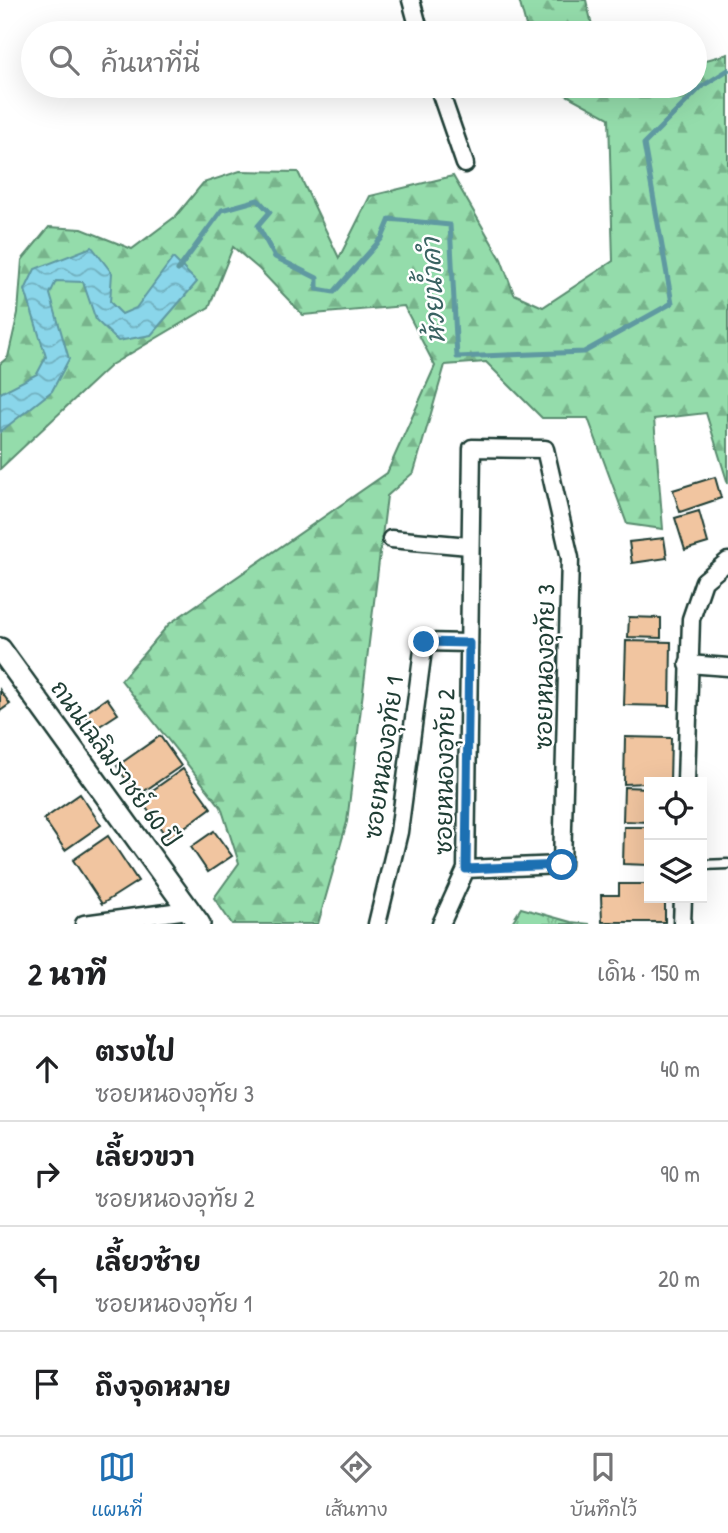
<!DOCTYPE html>
<html lang="th">
<head>
<meta charset="utf-8">
<style>
	:root { --surface:#fff; --page:#f6f6f6; --text:#202124; --muted:#757577; --line:#e0e0e0; --accent:#1f6fb2 }
	body { margin:0; font-family:"Patrick Hand","Playpen Sans Thai",sans-serif; background:var(--page); color:var(--text) }
	.controls { position:absolute; right:21px; bottom:21px; display:grid; overflow:hidden; border-radius:0px; box-shadow:0 7px 28px #0002 }
	.controls button { width:63px; height:63px; display:grid; place-items:center; padding:0; border:0; border-bottom:2px solid var(--line); background:var(--surface); color:var(--text); font:35px sans-serif }
	.stop { position:absolute; width:21px; height:21px; margin:-16px; border:5px solid #1f6fb2; border-radius:50%; background:#fff }
	.stop.end { background:#1f6fb2; border-color:#fff; box-shadow:0 2px 7px #0008 }
	.list { margin:0; padding:0; list-style:none }
	h2 { display:flex; justify-content:space-between; align-items:center; height:91px; margin:0; padding:0 28px; font-size:30px }
	h2 small { font-size:23px; font-weight:400; color:var(--muted) }
	.list li { display:grid; grid-template-columns:46px 1fr auto; gap:21px; align-items:center; box-sizing:border-box; height:105px; padding:0 28px; border-top:2px solid var(--line) }
	.list b { display:block; font-size:26px; white-space:nowrap }
	.list p { margin:0; font-size:23px; white-space:nowrap; color:var(--muted) }
	.list em { font-size:23px; font-style:normal; color:var(--muted) }
	.icon { flex:none; width:38px; height:38px; fill:none; stroke:currentColor; stroke-width:2; stroke-linecap:round; stroke-linejoin:round }
	.map { position:relative; flex:none; width:728px; height:924px; overflow:hidden }
	.search { position:absolute; background:var(--surface); box-shadow:0 7px 28px #0002; left:21px; right:21px; top:21px; height:77px; display:flex; align-items:center; gap:18px; box-sizing:border-box; padding:0 24px; border-radius:38px; color:var(--muted); font-size:26px }
	.sheet { height:511px; background:var(--surface) }
	nav { display:flex; justify-content:space-around; align-items:center; box-sizing:border-box; height:98px; border-top:2px solid var(--line); background:var(--surface); font-size:19px; color:var(--muted) }
	nav a { display:grid; justify-items:center; gap:4px }
	nav .on { color:var(--accent) }
	.map>svg:first-child { display:block }
</style>
</head>
<body>
<div class="map">
<svg width="728" height="924" viewBox="0 0 728 924">
	<defs>
		<pattern id="grass-tufts" width="24" height="20" patternUnits="userSpaceOnUse" patternTransform="scale(1.75)"><rect width="24" height="20" fill="#94dcab"/><path d="M3 7l-1-3M5 7V3M7 7l1-3M15 17l-1-3M17 17v-4M19 17l1-3" fill="none" stroke="#78b48c"/></pattern>
		<pattern id="forest-firs" width="22" height="20" patternUnits="userSpaceOnUse" patternTransform="scale(1.75)"><rect width="22" height="20" fill="#94dcab"/><path d="M5 1l3.5 6h-7zM16 11l3.5 6h-7z" fill="#78b48c"/></pattern>
		<pattern id="water-waves" width="16" height="10" patternUnits="userSpaceOnUse" patternTransform="scale(1.75)"><rect width="16" height="10" fill="#8ad6ea"/><path d="M0 5q4-4 8 0t8 0" fill="none" stroke="#70afbe"/></pattern>
	</defs>
	<rect width="100%" height="100%" fill="#fff"/>
	<filter id="ink" filterUnits="userSpaceOnUse"><feTurbulence type="fractalNoise" baseFrequency=".0143" numOctaves="2"/><feDisplacementMap in="SourceGraphic" scale="14" xChannelSelector="R" yChannelSelector="G"/><feConvolveMatrix kernelMatrix="1 2 1 2 8 2 1 2 1" color-interpolation-filters="sRGB"/></filter>
	<g filter="url(#ink)">
		<path fill="url(#grass-tufts)" stroke="#5a8c70" stroke-width="2" d="M521,908l50,14 19,2h-79z"/>
		<g fill="url(#forest-firs)" stroke="#5a8c70" stroke-width="2">
			<path d="M519,0h67l6,25 24,8h-88z"/>
			<path d="M728,54v430l-22,-71 -52,6 9,110 -36,-5 -39,-106h-46l-56,-56 -41,3 -31,107 -27,24 -40,326 -29,102h-86l-18,-26 25,-35 -18,-56 -100,-127 48,-56 218,-151 48,-107 -31,-60 -101,9 -44,-46 -26,-22 -24,60 -98,58 -111,104v-105l8,-7 10,-44 4,-53 27,-33 33,2 50,20 44,-33 27,-33 37,-12 58,1 41,86 31,-62 83,-20 48,83 13,35 29,13 70,-46 -4,-143 -59,-32h145v-23z"/>
		</g>
		<path fill="url(#water-waves)" stroke="#5f99a1" stroke-width="2" d="M92,247l20,26 -2,29 12,12 14,-6 37,-50 24,24 -46,53 -33,6 -22,-21 -13,-38 -27,-1 -6,13 19,65 -17,32 -52,41v-39l37,-19 9,-17 -21,-67 10,-21z"/>
		<g fill="none" stroke-linecap="round" stroke-linejoin="round">
			<path stroke="#5f99a1" stroke-width="5" d="M178,270l44,-60 36,-10 12,12 -12,14 17,31 42,21v11l17,3 48,-54 8,-19 60,6 7,132 127,-5 88,-49 -28,-159 57,-57 27,-17"/>
		</g>
		<g fill="#f1c5a0" stroke="#1f3d34" stroke-width="2">
			<path d="M715,477l6,21 -41,14 -7,-22z"/>
			<path d="M699,511l9,32 -23,7 -10,-32z"/>
			<path d="M664,538l3,20 -35,5 -3,-21z"/>
			<path d="M629,617l32,1v20l-33,-1z"/>
			<path d="M626,641l45,1 -1,64 -46,-1z"/>
			<path d="M0,690l10,14 -10,7z"/>
			<path d="M107,698l11,16 -23,15 -11,-15z"/>
			<path d="M160,736l21,30 -44,30 -20,-30z"/>
			<path d="M625,737l46,1 -1,44 -46,2z"/>
			<path d="M183,769l28,39 -43,31 -28,-40z"/>
			<path d="M624,787l25,1v34l-26,-1z"/>
			<path d="M80,794l21,31 -36,25 -21,-31z"/>
			<path d="M624,827h25v38l-26,-1z"/>
			<path d="M214,831l18,25 -24,16 -17,-25z"/>
			<path d="M108,836l30,45 -36,23 -29,-44z"/>
			<path d="M619,884h30v14h16v24h-63l-1,-27h18z"/>
		</g>
		<g fill="none" stroke-linecap="round" stroke-linejoin="round">
			<g stroke="#1f3d34" stroke-width="13">
				<path id="lane" d="M702,865l26,-1"/>
			</g>
			<g stroke="#1f3d34" stroke-width="21">
				<g id="street">
					<path d="M411,0l9,33"/>
					<path d="M438,86l27,78"/>
					<path d="M391,539l78,7"/>
					<path d="M688,664l40,3"/>
					<path d="M686,782l5,-163 13,-38 24,-20"/>
					<path d="M84,924l104,-14"/>
					<path d="M377,924l22,-92 25,-190 45,1"/>
					<path d="M441,924l25,-55 6,-421 73,1 25,109 -8,307 -96,4"/>
					<path d="M682,924l1,-26"/>
				</g>
			</g>
			<g stroke="#1f3d34" stroke-width="26">
				<path id="secondary" d="M0,649l199,275"/>
			</g>
			<use href="#lane" stroke="#fff" stroke-width="8"/>
			<use href="#street" stroke="#fff" stroke-width="16"/>
			<use href="#secondary" stroke="#fff" stroke-width="21"/>
		</g>
	</g>
	<g fill="none" stroke-linecap="round" stroke-linejoin="round" filter="url(#ink)">
		<path stroke="#1f6fb2" stroke-width="9" d="M424,642l45,1 -3,226 96,-4"/>
	</g>
	<g text-anchor="middle" stroke-width="5" stroke-linejoin="round" paint-order="stroke">
		<g font-size="24" fill="#1f3d34" stroke="#fff">
			<text transform="translate(545 667) rotate(-89)" y="8">ซอยหนองอุทัย 3</text>
			<text transform="translate(384 758) rotate(-82)" y="8">ซอยหนองอุทัย 1</text>
			<text transform="translate(115 764) rotate(54)" y="8">ถนนเฉลิมราชย์ 60 ปี</text>
			<text transform="translate(445 772) rotate(-89)" y="8">ซอยหนองอุทัย 2</text>
		</g>
		<g font-size="26" font-style="italic" fill="#3a6362" stroke="#fff">
			<text transform="translate(433 291) rotate(-93)" y="9">ห้วยน้ำคำ</text>
		</g>
	</g>
</svg>
<div class="controls">
<button><svg class="icon" aria-label="locate" viewBox="0 0 24 24"><circle cx="12" cy="12" r="6"/><path d="M12 2v4M12 18v4M2 12h4M18 12h4"/></svg></button>
<button><svg class="icon" aria-label="layers" viewBox="0 0 24 24"><path d="M12 4l9 5-9 5-9-5zM3 14l9 5 9-5"/></svg></button>
</div>
<div class="stop" style="left:562px;top:865px"></div>
<div class="stop end" style="left:424px;top:642px"></div>
<div class="search"><svg class="icon" aria-label="search" viewBox="0 0 24 24"><circle cx="10" cy="10" r="6"/><path d="M15 15l6 6"/></svg>ค้นหาที่นี่</div>
</div>
<section class="sheet">
<h2>2 นาที<small>เดิน · 150 m</small></h2>
<ul class="list">
<li><svg class="icon" aria-label="ahead" viewBox="0 0 24 24"><path d="M12 20V5M6 11l6-6 6 6"/></svg><div><b>ตรงไป</b><p>ซอยหนองอุทัย 3</p></div><em>40 m</em></li>
<li><svg class="icon" aria-label="right" viewBox="0 0 24 24"><path d="M7 20v-9h11M14 6l5 5-5 5"/></svg><div><b>เลี้ยวขวา</b><p>ซอยหนองอุทัย 2</p></div><em>90 m</em></li>
<li><svg class="icon" aria-label="left" viewBox="0 0 24 24"><path d="M17 20v-9H6M10 6l-5 5 5 5"/></svg><div><b>เลี้ยวซ้าย</b><p>ซอยหนองอุทัย 1</p></div><em>20 m</em></li>
<li><svg class="icon" aria-label="arrive" viewBox="0 0 24 24"><path d="M6 21V4h12l-3 4 3 4H6"/></svg><div><b>ถึงจุดหมาย</b></div></li>
</ul>
</section>
<nav>
<a class="on"><svg class="icon" aria-label="map" viewBox="0 0 24 24"><path d="M3 6l6-2 6 2 6-2v14l-6 2-6-2-6 2zM9 4v14M15 6v14"/></svg>แผนที่</a>
<a><svg class="icon" aria-label="directions" viewBox="0 0 24 24"><path d="M12 3l9 9-9 9-9-9zM9 14v-3h6M13 9l2 2-2 2"/></svg>เส้นทาง</a>
<a><svg class="icon" aria-label="saved" viewBox="0 0 24 24"><path d="M7 4h10v16l-5-4-5 4z"/></svg>บันทึกไว้</a>
</nav>
</body>
</html>
